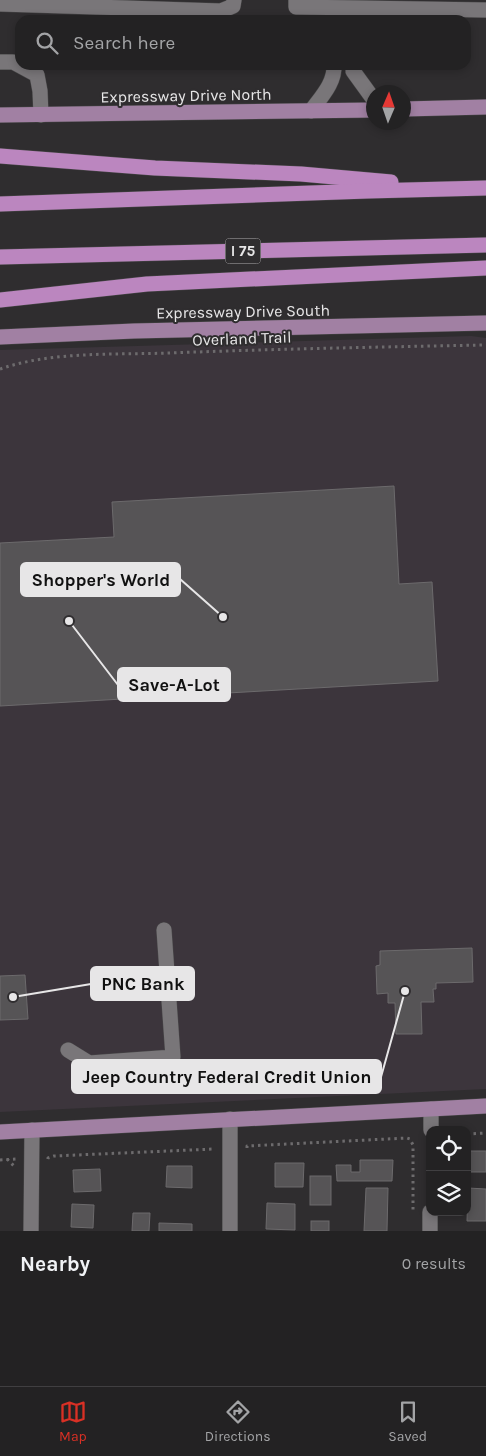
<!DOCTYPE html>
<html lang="en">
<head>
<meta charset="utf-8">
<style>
	:root { --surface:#232223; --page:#2b2a2b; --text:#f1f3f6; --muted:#a3a4a6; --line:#403f41; --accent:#d93025 }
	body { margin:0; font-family:Karla,sans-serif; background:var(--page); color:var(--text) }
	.controls { position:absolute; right:15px; bottom:15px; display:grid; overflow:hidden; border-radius:10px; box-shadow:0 2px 8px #0003 }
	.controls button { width:45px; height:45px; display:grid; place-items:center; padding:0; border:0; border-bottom:1px solid var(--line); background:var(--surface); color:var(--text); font:25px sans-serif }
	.compass { position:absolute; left:366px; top:85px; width:45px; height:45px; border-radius:50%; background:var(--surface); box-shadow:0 2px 8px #0003; rotate:2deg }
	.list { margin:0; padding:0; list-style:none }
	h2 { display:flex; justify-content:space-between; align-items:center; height:65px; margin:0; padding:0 20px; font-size:21px }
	h2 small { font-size:16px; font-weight:400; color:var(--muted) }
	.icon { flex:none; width:28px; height:28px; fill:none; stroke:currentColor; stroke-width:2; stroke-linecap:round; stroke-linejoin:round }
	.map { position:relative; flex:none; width:486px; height:1231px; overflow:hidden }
	.search { position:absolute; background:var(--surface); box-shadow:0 2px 8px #0003; left:15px; right:15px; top:15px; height:55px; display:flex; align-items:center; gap:12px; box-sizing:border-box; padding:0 18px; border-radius:15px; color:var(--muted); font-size:19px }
	.sheet { height:155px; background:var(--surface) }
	nav { display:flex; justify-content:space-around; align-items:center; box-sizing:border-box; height:70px; border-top:1px solid var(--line); background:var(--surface); font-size:14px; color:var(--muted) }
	nav a { display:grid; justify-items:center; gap:2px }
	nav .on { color:var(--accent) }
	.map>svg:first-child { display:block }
</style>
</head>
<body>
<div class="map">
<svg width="486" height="1231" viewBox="0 0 486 1231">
	<rect width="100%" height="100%" fill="#2f2d2f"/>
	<path fill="#3c353c" d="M471,336l15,2v751l-486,23v-762z"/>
	<g fill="#565456" stroke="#6c6a6c">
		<path d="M394,486l5,98 33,-2 6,99 -438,25v-163l114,-6 -2,-35z"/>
		<path d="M472,948l1,34 -37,1v6h-3l1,13h-13l1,32h-26l-1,-31h-7v-10l-11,1 -1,-28 4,-1v-14z"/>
		<path d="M25,975l3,44 -28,1v-44z"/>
		<rect x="467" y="1151" width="19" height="21"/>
		<path d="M360,1160h33l-1,21h-55l-1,-16h15v7h9z"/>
		<path d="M275,1163h29l-1,24h-28z"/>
		<path d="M167,1166h25v22l-26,-1z"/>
		<path d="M100,1169l1,22 -27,1 -1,-22z"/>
		<rect x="310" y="1176" width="21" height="29"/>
		<path d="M366,1188h22l-1,43h-23z"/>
		<path d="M468,1188l18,1v32h-19z"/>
		<path d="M267,1203l28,1v26l-29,-1z"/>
		<path d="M72,1204l22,1 -1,23 -22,-1z"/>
		<path d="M133,1213h17l-1,18h-17z"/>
		<rect x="311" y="1221" width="18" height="10"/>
		<path d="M159,1223l33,1v7h-33z"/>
	</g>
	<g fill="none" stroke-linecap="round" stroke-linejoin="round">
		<g stroke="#494849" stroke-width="16">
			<g id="minor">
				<path d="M296,0v7l190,3"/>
				<path d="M0,4l221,7 12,-5 1,-6"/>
				<path d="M0,62h13l24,13 3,16 1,24"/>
				<path d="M354,65l-1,6 21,29"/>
				<path d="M311,111c10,-14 24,-28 23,-46"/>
				<path d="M68,1050l21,13 84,-6 -9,-127"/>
				<path d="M431,1130v-21"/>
				<path d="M31,1231l1,-101"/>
				<path d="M230,1231v-112"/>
				<path d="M430,1231v-19"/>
			</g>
		</g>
		<g stroke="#494849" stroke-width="16">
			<g id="major">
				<path d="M404,109l82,-2"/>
				<path d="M0,115l374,-5"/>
				<path d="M0,337l134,-6 352,-8"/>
				<path d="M0,1132l486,-26"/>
			</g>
		</g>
		<g stroke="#494849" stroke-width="16">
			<g id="highway">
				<path d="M0,156l155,12 146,6 90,8"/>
				<path d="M0,204l368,-13 118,-3"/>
				<path d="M0,257l486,-12"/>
				<path d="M0,300l147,-16 339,-16"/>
			</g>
		</g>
		<g stroke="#6d6b6d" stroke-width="3" stroke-dasharray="2.5 4" stroke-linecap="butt">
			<path d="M0,369c53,-18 113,-14 169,-16 105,-4 211,-6 317,-8"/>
			<path d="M467,1134l19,-1"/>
			<path d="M247,1148v-2l160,-8 3,1 3,6v65"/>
			<path d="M7,1159l7,7v2"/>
			<path d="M48,1159v-1l6,-2 160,-7"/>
			<path d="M0,1160l17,-1"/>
		</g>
		<use href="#minor" stroke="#797679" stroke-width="15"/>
		<use href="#major" stroke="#a180a3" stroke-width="15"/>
		<use href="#highway" stroke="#bb86bf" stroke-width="15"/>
	</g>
	<g text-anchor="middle" stroke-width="4" stroke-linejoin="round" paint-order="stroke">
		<rect fill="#2f2d2f" stroke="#b0aeb0" stroke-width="1" x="225.5" y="238.5" width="35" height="25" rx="4"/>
		<g font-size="15" font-weight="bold" fill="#e7e6e7">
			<text x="243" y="256">I 75</text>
		</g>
		<g font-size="16" fill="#e7e6e7" stroke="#2f2d2f">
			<text transform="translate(186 95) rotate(-1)" y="6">Expressway Drive North</text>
			<text transform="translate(243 311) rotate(-1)" y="6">Expressway Drive South</text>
			<text transform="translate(242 338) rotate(-2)" y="6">Overland Trail</text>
		</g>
	</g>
	<path fill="none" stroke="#e7e6e7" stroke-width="2" d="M223 617L180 579M69 621L118 685M13 997L91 984M405 991L381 1077"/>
	<g fill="#e7e6e7" stroke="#2f2d2f" stroke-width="2">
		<circle cx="223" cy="617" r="5"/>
		<circle cx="69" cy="621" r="5"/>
		<circle cx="13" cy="997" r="5"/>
		<circle cx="405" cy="991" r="5"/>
	</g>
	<g fill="#e7e6e7" stroke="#e7e6e7" stroke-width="2">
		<rect x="21" y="563" width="159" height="33" rx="5"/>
		<rect x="118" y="668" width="112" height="33" rx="5"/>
		<rect x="91" y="967" width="103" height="33" rx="5"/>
		<rect x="72" y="1060" width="309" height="33" rx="5"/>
	</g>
	<g font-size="18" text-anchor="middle" font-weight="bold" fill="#111">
		<text x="101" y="586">Shopper's World</text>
		<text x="174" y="691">Save-A-Lot</text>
		<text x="143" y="990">PNC Bank</text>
		<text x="227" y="1083">Jeep Country Federal Credit Union</text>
	</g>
</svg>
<div class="controls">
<button><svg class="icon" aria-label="locate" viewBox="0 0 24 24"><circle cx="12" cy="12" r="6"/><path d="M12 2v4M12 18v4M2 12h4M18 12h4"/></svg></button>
<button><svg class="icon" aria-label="layers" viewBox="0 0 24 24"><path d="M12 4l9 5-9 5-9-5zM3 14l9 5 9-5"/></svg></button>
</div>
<svg class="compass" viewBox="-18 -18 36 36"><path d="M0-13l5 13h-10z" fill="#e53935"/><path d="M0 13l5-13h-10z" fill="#a3a4a6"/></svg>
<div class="search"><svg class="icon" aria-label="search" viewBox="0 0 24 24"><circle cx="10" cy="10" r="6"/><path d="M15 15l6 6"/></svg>Search here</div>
</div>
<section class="sheet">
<h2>Nearby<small>0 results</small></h2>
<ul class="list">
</ul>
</section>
<nav>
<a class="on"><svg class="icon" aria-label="map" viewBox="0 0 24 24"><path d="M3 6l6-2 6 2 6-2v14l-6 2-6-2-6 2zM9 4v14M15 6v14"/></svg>Map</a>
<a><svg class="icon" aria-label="directions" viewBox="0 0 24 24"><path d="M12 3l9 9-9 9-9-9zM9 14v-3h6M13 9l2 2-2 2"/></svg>Directions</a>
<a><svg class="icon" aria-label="saved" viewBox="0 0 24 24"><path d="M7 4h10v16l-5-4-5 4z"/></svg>Saved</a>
</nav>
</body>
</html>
